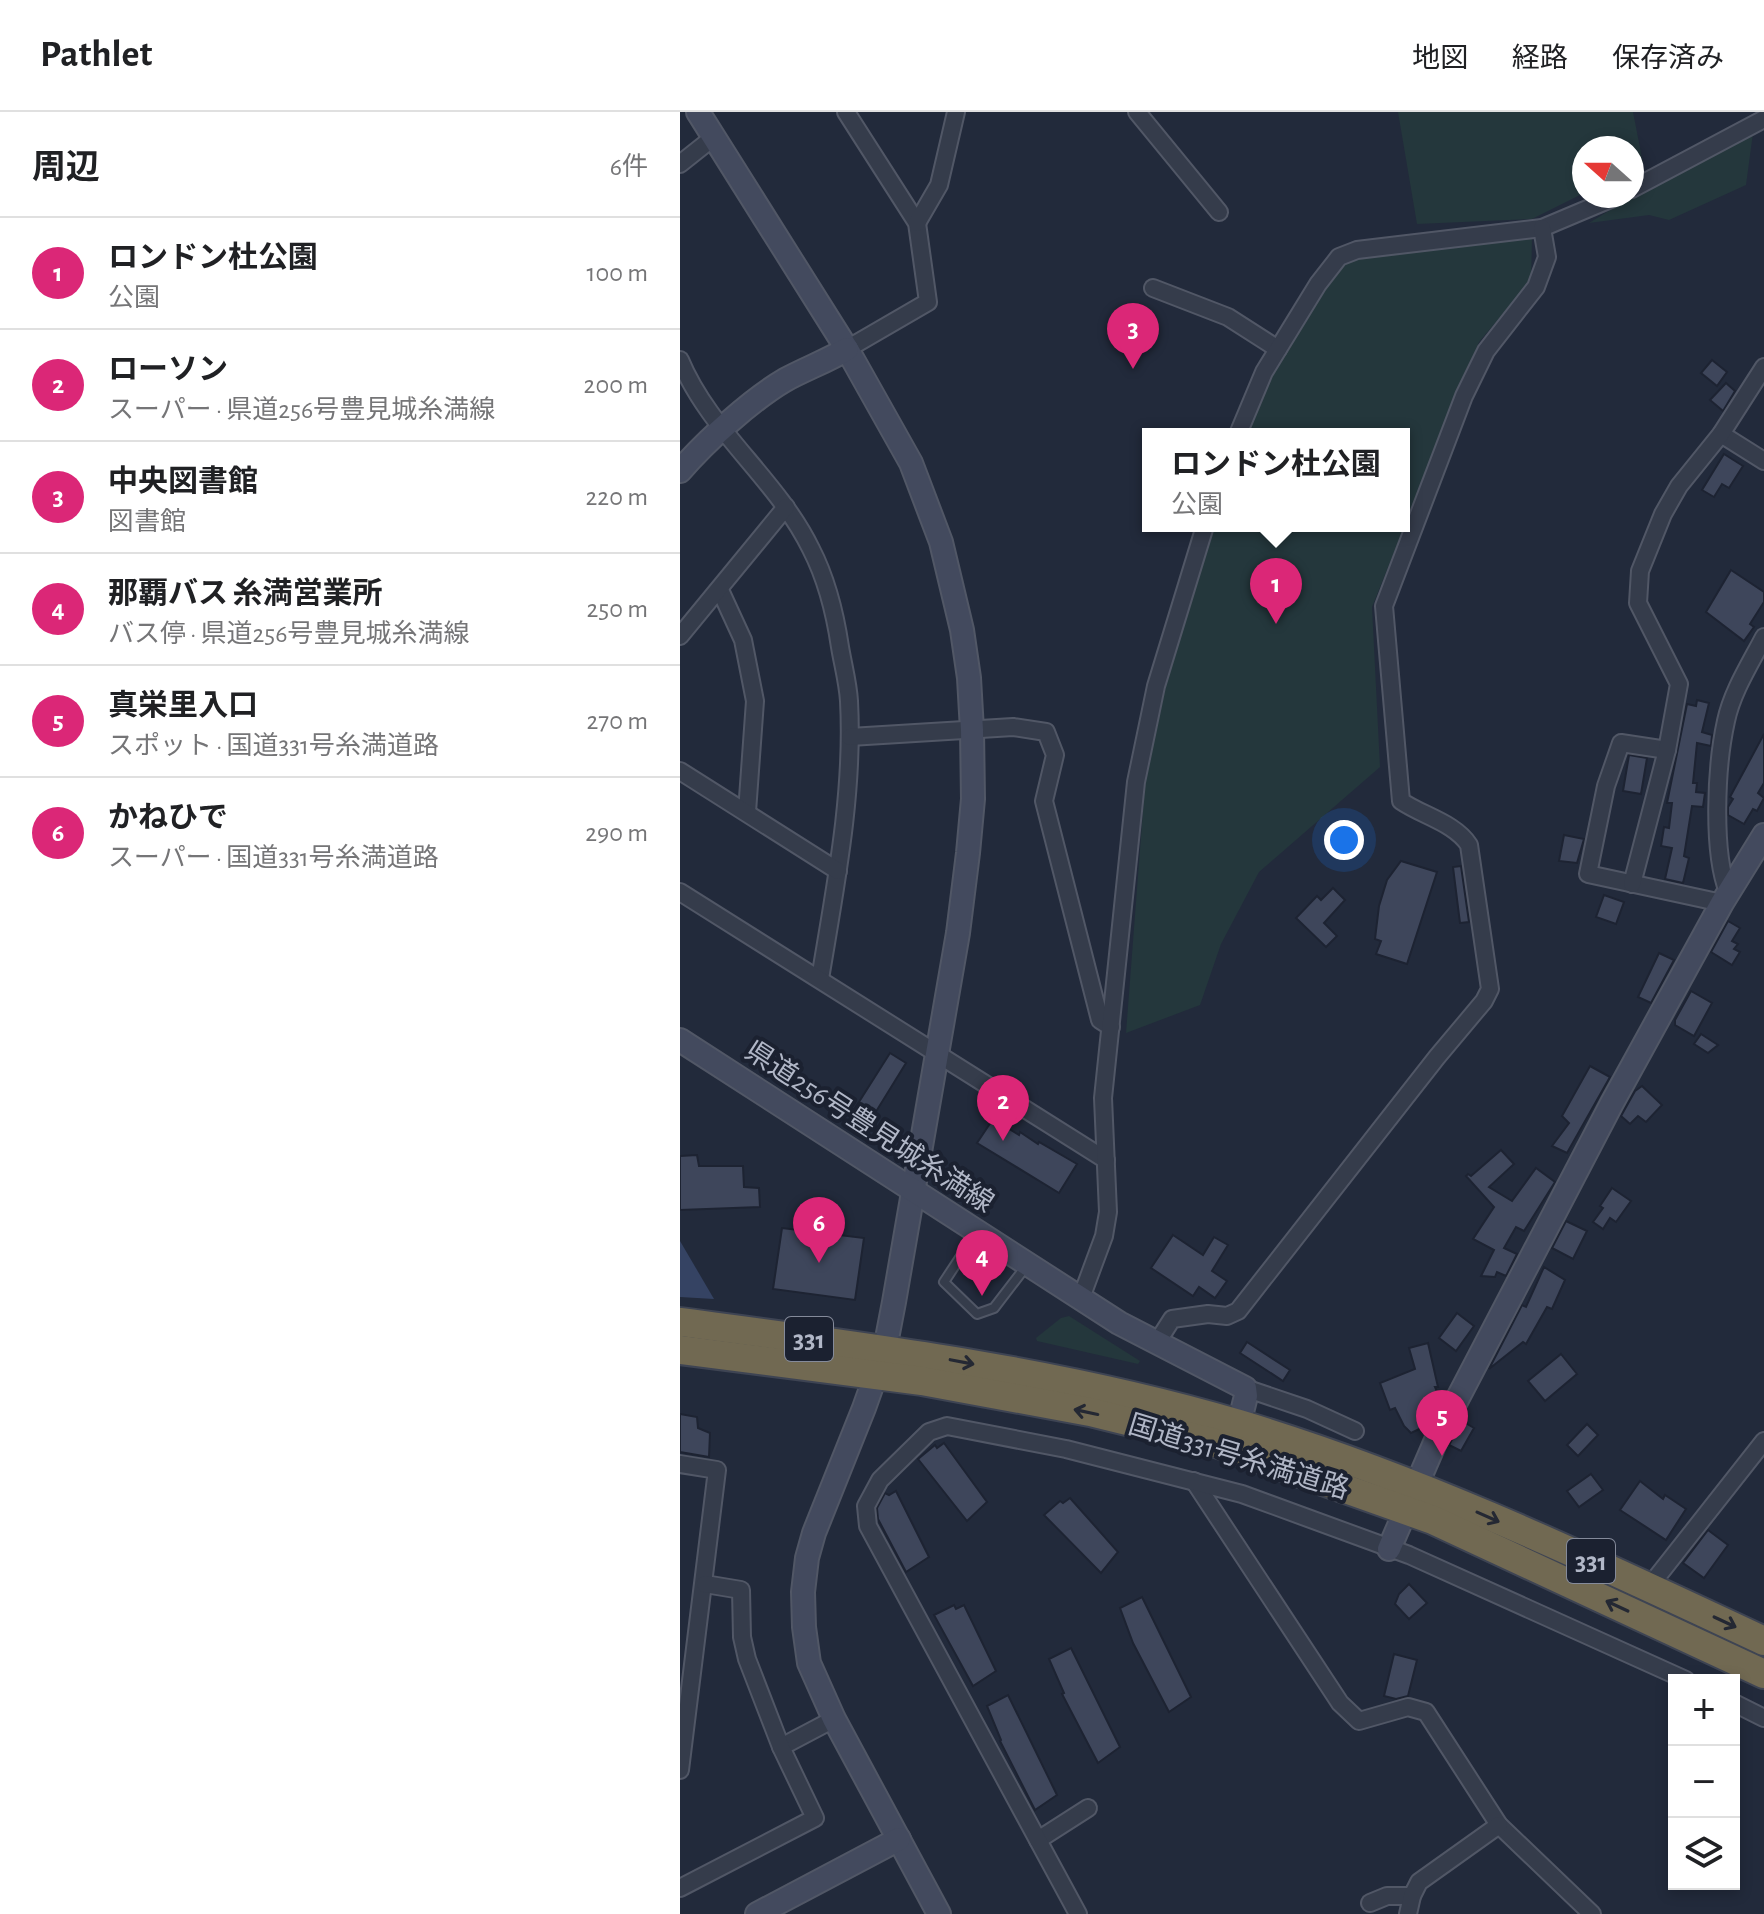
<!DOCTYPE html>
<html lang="ja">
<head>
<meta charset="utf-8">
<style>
	:root { --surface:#fff; --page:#f2f2f2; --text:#202124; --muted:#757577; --line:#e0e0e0; --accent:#db2777 }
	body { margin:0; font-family:"Alegreya Sans","Noto Sans JP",sans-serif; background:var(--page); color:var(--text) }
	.controls { position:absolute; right:24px; bottom:24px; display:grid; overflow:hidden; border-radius:0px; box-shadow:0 4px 12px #0003 }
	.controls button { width:72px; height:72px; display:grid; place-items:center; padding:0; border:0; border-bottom:2px solid var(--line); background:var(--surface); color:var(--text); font:40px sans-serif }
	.compass { position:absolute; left:892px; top:24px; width:72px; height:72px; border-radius:50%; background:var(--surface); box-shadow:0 4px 12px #0003; rotate:291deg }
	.you { position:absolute; left:664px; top:728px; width:28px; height:28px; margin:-20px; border:6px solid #fff; border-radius:50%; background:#1a73e8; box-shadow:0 0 0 12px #1a73e833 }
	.badge { display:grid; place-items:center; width:52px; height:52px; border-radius:50%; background:var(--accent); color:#fff; font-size:26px; font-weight:700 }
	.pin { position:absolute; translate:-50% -66px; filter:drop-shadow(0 2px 4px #0008) }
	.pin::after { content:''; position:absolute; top:42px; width:28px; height:24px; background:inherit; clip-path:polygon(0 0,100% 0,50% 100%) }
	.popup { position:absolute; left:462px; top:316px; width:268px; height:104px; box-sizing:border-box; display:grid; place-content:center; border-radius:0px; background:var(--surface); filter:drop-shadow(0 2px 6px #0005); font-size:26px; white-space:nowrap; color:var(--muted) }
	.popup b { font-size:30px; color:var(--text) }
	.popup::after { content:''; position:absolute; left:50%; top:100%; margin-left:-16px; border:16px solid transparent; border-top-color:var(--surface) }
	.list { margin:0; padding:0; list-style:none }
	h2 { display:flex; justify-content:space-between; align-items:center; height:104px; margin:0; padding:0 32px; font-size:34px }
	h2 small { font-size:26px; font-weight:400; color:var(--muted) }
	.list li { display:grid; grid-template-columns:52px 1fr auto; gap:24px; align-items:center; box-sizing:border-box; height:112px; padding:0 32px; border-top:2px solid var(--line) }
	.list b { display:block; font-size:30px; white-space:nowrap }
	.list p { margin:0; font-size:26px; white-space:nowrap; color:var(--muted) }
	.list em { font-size:26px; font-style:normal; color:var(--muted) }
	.icon { flex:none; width:44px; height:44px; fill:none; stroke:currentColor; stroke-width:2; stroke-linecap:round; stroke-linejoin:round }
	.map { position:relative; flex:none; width:1084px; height:1802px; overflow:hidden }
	header { display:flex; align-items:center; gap:48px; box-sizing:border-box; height:112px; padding:0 40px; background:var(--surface); border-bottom:2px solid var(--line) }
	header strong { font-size:38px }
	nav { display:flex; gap:44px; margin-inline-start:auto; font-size:28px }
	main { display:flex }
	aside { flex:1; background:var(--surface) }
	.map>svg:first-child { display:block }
</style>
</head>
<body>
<header>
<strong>Pathlet</strong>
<nav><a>地図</a><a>経路</a><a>保存済み</a></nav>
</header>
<main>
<aside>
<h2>周辺<small>6件</small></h2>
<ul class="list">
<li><span class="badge">1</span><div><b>ロンドン杜公園</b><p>公園</p></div><em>100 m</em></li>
<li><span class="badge">2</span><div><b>ローソン</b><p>スーパー · 県道256号豊見城糸満線</p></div><em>200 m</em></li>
<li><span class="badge">3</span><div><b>中央図書館</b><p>図書館</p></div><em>220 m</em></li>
<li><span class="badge">4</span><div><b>那覇バス 糸満営業所</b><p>バス停 · 県道256号豊見城糸満線</p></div><em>250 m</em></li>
<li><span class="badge">5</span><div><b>真栄里入口</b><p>スポット · 国道331号糸満道路</p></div><em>270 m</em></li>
<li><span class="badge">6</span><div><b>かねひで</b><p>スーパー · 国道331号糸満道路</p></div><em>290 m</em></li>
</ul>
</aside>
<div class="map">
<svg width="1084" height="1802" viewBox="0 0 1084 1802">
	<rect width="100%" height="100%" fill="#222a3b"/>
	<g fill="#24373c">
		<path d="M718,0h235l10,51 -11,6v-21h-48v45l-52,26 -115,5z"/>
		<path d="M1073,21l-7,52 -77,35 -20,-5 -60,8 49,-30z"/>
		<path d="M852,126l-1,43 -52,61 -107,265 8,160 -121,105 -38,72 -21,61 -74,28 19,-249 30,-142 36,-116h193v-92h-161l26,-60 54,-88 21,-25 17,-6z"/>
		<path d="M389,1204l71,45 -2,3 -101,-23 -1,-3 25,-20z"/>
	</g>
	<path fill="#354363" d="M0,1129l34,58 -34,-2z"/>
	<g fill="#3e465b" stroke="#1d2332" stroke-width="2">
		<path d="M1032,248l15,12 -10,14 -16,-13z"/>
		<path d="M1046,271l9,8 -12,20 -13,-11z"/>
		<path d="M1044,342l19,12 -14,22 -7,-4 -8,13 -12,-7z"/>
		<path d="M1051,458l33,22v10l-14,22 4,3 -10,14 -38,-29z"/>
		<path d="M1017,588l12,3 -7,29 10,3 -1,11 -14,-3 -4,40h4l-1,9 9,1 -2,14 -11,-1 -8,50 5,2 -6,25 -18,-4 7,-31 -11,-2 3,-19 5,1 3,-25h-5l20,-99 9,2z"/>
		<path d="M1084,622v49l-6,10 6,5 -7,13 -4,-2 -9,15 -16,-9v-8l5,-8 -3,-2z"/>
		<path d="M949,643l18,3 -6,36 -18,-3z"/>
		<path d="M884,723l20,4 -7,24 -18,-2z"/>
		<path d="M721,749l36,11 -30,92 -31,-10 5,-13 -6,-2 4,-33 8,-26z"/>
		<path d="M781,754l8,56 -9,1 -7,-56z"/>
		<path d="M653,776l12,12 -21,23 13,13 -11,11 -30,-29 21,-22 4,4z"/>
		<path d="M924,783l20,7 -8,22 -20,-7z"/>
		<path d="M1048,809l12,7 -8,13 6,3 -4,5 6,3 -8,13 -21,-13z"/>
		<path d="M979,841l15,7 -23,43 -13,-6z"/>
		<path d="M1011,879l21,12 -18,33 -19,-11v-5z"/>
		<path d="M1021,922l17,11 -10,8 -14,-9z"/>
		<path d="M210,941l16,10 -37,60 -17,-10z"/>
		<path d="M910,954l20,11 -43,76 -15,-7 17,-23 -7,-7z"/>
		<path d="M962,974l20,19 -16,17 -8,-6 -8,8 -9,-8 14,-25z"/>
		<path d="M313,1007l26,16 1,-3 18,12 1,-2 38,22 -18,29 -82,-50z"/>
		<path d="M821,1038l13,14 -25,23 23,14 24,-33 19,14 -31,49 -8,-4 -12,21 13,6 -11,22 -9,-4 -2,5 -14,-1 13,-26 -21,-11 21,-32 -28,-31 2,-2 3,2z"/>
		<path d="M17,1043l2,11h44l1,21 15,1 1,19 -80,3v-54z"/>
		<path d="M932,1076l19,13 -15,21 -6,-4 -7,11 -10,-7 10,-14 -3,-2z"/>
		<path d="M886,1109l21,10 -14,28 -21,-11z"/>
		<path d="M102,1116l82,10 -9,62 -82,-11z"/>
		<path d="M493,1123l30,20 11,-18 14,8 -16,26 15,10 -12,17 -16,-11 -6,9 -42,-28z"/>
		<path d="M864,1155l21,13 -13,29 -5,-2 -21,37 -3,-2 -34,27 33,-64 4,2z"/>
		<path d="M777,1201l17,13 -18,25 -17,-13z"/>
		<path d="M567,1230l43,28 -7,11 -43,-28z"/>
		<path d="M748,1231l10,44h-3l6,13 -13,25 -17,8 -7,-7 -9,-18 -5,2 -10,-27 35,-14 -6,-21z"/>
		<path d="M881,1242l16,20 -32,27 -17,-20z"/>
		<path d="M0,1302l17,3 1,11 12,5 -1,24 -29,-5z"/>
		<path d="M782,1309l12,7 -13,23 -12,-6z"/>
		<path d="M907,1312l11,11 -20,21 -11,-11z"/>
		<path d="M264,1331l43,59 -20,19 -49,-62 17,-14 2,3z"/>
		<path d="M911,1362l12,16 -24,17 -12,-16z"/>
		<path d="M960,1369l23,18 2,-4 21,14 -20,31 -46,-30z"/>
		<path d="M216,1379l33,66 -23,15 -28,-53 -1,-11 8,-15 4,2z"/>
		<path d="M390,1386l48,54 -17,21 -57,-58 16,-14 3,2z"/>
		<path d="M1028,1418l20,15 -24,33 -21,-15z"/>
		<path d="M729,1472l18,19 -18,16 -14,-15 4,-10z"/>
		<path d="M462,1485l49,100 -22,15 -36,-69 -13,-35z"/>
		<path d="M274,1493l2,4 8,-4 32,66 -23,15 -39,-71z"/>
		<path d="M391,1536l49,99 -22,16 -36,-69 2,-1 -15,-34z"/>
		<path d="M714,1542l23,6 -9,36 -12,3 -12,-3z"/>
		<path d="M328,1583l49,100 -22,15 -35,-69 1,-1 -14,-34z"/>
	</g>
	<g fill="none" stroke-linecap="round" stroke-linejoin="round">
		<g stroke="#515766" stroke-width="12">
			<path id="lane" d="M295,1123l-31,47 33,32 17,-6 33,-43"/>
		</g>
		<g stroke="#515766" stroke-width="20">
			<g id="street">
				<path d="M166,0l71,111 11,79 -81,47"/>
				<path d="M457,0l82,100"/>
				<path d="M0,52l34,-27"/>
				<path d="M952,77l132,-70"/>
				<path d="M237,111l22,-38 17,-73"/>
				<path d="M473,176l75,29 50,32"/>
				<path d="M0,248c30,72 97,119 131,189 16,31 24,64 29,98 3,18 8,36 9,54 5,93 -14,187 -29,278"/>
				<path d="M558,322l26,-62 54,-88 21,-27 18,-7 185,-22 76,-32"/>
				<path d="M1041,322l43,27"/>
				<path d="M40,478l23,50 12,61 -8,111"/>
				<path d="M0,524l106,-129"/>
				<path d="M170,625l163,-10 33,5 9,23 -11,46 56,219 11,7"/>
				<path d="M987,638l-46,-7 -15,43 -18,88 134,29"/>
				<path d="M0,659l158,100"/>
				<path d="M952,772l35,-134 12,-66 -41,-81 2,-32 23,-57 16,-28 42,-52 43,-67"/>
				<path d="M0,780l426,268"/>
				<path d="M1048,780c-16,-41 -12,-126 -2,-171 6,-29 24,-57 38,-84"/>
				<path d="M401,1186l23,-62 4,-24 -5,-114 33,-316 20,-96 49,-160"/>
				<path d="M476,1232l16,-25 36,-5 19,2 11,-5 199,-254 47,-56 6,-12 -21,-144c-14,-22 -46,-29 -68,-44l-17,-195 80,-210 22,-45 50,-64 11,-30 -5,-29"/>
				<path d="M565,1276l62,21 48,22"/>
				<path d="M0,1352l37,6 -37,300"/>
				<path d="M514,1369l146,222 19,18 49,-14 18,5 73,113 93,89"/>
				<path d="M969,1475l115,-146"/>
				<path d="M1054,1591l30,15"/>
				<path d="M101,1635l53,-28"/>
				<path d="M358,1728l50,-32"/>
				<path d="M0,1776l135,-70 -34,-71 -34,-88 -5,-22 -1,-47 -36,-6"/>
				<path d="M690,1791l17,-7h25"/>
				<path d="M398,1802l-210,-388 -2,-20 14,-26 49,-48 18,-6 119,23 176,45 167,61 277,125"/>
				<path d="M728,1802l4,-18 7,-14 80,-57"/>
			</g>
		</g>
		<g stroke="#515766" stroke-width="26">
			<g id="secondary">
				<path d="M18,0l149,237 64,114 30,79 21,88 7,48 3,52 1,69 -5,54 -10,80 -64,369 -9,47 -21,59 -50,125 -7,25 -4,34 1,35 5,36 25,56 105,195"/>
				<path d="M0,359c26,-30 71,-71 105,-91 20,-11 42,-19 62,-31"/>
				<path d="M0,928l439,283 126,65 1,8 -7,28"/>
				<path d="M709,1437l48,-111 175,-335 110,-200 42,-68"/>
				<path d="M77,1802l142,-75"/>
			</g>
		</g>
		<g stroke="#3e4453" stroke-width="32">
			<g id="highway">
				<path d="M0,1210c188,25 376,48 559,102 181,54 354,137 525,217"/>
				<path d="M0,1238l242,31 168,31 126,31 217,77 331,154"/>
			</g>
		</g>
		<use href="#lane" stroke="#353c4b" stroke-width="8"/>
		<use href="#street" stroke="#353c4b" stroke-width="16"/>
		<use href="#secondary" stroke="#434a5e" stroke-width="22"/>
		<use href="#highway" stroke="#716952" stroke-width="28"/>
	</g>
	<defs><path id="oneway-shaft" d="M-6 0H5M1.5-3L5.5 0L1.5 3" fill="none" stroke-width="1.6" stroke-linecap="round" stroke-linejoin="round" transform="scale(2)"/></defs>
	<g stroke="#242833">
		<use href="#oneway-shaft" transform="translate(282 1250) rotate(11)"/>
		<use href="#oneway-shaft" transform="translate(406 1300) rotate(-168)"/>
		<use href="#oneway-shaft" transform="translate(808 1405) rotate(24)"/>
		<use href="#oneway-shaft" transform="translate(937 1494) rotate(-155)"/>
		<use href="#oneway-shaft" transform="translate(1045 1510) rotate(25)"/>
	</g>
	<g text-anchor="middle" stroke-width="8" stroke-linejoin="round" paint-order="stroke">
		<g fill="#1b2130" stroke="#848a9a" stroke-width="2">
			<rect x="105" y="1205" width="48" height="44" rx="6"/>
			<rect x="887" y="1427" width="48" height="44" rx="6"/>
		</g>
		<g font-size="26" font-weight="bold" fill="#b1b7c7">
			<text x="129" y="1236">331</text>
			<text x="911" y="1458">331</text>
		</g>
		<g font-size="28" fill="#b1b7c7" stroke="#1b2130">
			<text transform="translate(190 1014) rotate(33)" y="10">県道256号豊見城糸満線</text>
			<text transform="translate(559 1344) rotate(17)" y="10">国道331号糸満道路</text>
		</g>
	</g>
</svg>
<div class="controls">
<button>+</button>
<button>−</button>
<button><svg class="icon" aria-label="layers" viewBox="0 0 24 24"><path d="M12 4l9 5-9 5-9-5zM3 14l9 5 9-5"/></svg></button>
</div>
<svg class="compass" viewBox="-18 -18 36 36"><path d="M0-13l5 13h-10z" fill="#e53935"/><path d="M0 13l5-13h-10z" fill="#757577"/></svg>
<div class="you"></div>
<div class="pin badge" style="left:596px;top:512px">1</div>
<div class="popup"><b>ロンドン杜公園</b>公園</div>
<div class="pin badge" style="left:323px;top:1029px">2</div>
<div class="pin badge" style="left:453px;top:257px">3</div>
<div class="pin badge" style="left:302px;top:1184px">4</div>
<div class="pin badge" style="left:762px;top:1344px">5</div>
<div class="pin badge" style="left:139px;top:1151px">6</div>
</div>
</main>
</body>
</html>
